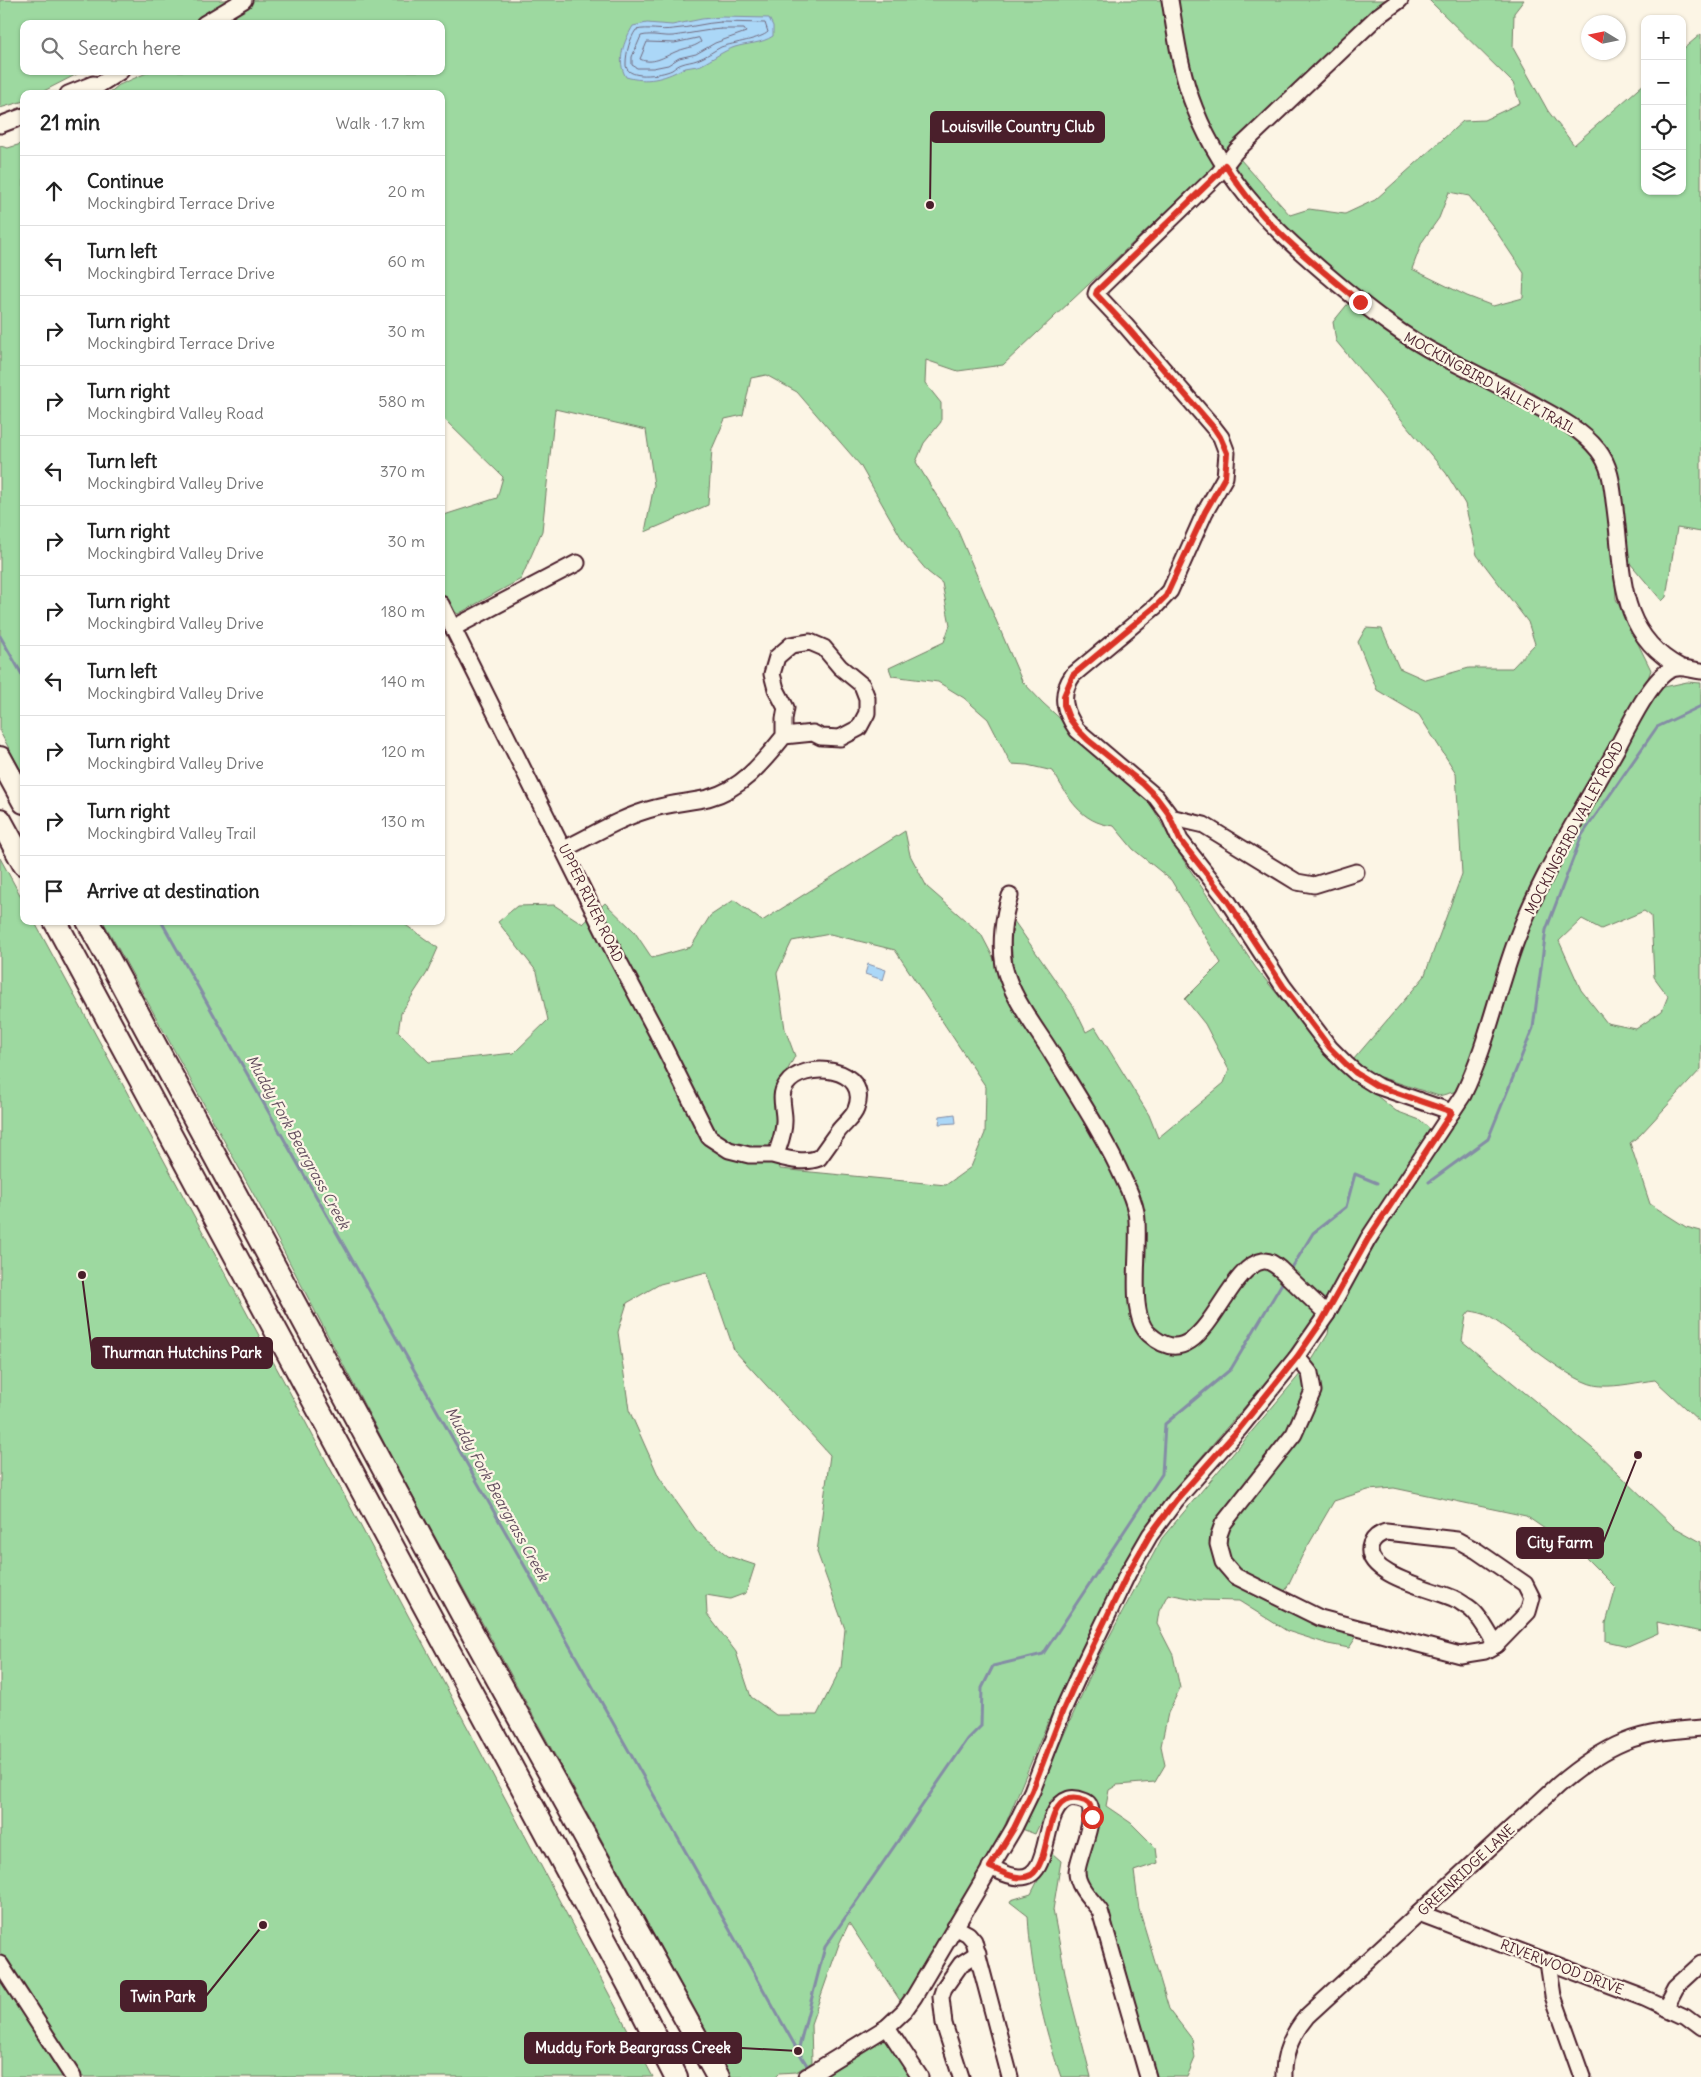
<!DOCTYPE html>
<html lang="en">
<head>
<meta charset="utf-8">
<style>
	:root { --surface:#fff; --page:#f2f2f2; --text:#222; --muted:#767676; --line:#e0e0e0 }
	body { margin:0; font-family:Delius,sans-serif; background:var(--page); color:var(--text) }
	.controls { position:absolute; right:15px; top:15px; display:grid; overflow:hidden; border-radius:10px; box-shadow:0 1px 4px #0004 }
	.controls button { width:45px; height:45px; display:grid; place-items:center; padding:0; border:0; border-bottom:1px solid var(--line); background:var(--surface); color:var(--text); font:25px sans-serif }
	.compass { position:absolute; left:1581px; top:15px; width:45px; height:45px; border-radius:50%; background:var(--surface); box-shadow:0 1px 4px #0004; rotate:280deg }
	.stop { position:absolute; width:15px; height:15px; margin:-11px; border:4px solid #d93025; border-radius:50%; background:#fff }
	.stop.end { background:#d93025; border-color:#fff; box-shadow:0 1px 5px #0008 }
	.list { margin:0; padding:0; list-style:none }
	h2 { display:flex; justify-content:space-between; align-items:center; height:65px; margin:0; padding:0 20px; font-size:21px }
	h2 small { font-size:16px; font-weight:400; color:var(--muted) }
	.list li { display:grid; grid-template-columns:32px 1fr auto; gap:15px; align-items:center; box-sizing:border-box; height:70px; padding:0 20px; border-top:1px solid var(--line) }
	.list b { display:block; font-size:19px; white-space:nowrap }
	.list p { margin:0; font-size:16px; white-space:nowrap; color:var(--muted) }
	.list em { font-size:16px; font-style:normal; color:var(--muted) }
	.icon { flex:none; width:28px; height:28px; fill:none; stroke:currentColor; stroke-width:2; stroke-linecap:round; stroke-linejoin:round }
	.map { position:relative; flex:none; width:1701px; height:2077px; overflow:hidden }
	.search { position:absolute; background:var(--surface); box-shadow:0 1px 4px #0004; left:20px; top:20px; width:425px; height:55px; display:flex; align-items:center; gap:12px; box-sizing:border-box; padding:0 18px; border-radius:10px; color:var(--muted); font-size:19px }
	.panel { position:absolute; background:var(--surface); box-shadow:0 1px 4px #0004; left:20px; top:90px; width:425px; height:835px; border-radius:10px }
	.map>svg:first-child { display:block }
</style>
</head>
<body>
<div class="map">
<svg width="1701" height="2077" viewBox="0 0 1701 2077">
	<rect width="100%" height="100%" fill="#fcf5e5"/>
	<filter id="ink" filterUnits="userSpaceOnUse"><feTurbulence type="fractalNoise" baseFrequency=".02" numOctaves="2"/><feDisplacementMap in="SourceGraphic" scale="10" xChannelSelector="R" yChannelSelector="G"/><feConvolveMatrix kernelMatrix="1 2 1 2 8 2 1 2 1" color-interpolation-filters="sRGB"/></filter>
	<g filter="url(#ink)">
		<g fill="#9dd9a0" stroke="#747c66" fill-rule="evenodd">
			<path d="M0,0h1385l-180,175 -202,190 -45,6 -32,-11 -1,23 16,20v19l-17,21 -8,19 41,67 65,152 21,22 105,96 26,47 82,122 73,90 67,53 24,9 11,10 -139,222 -95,110 -66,88 -48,96 -36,78 -44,106 -102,172 -52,-79 -10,21 -28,80 1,38 -16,10 -17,1 -4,4h-43l-331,-602 -141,-269 -157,-285h243l4,3 12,-3h38l38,27 -11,25 -26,40 -3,19 31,30 85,-9 34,-33 -11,-48 -39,-50 19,-16 37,-1 29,19 22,-21 29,28 18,27 39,-11 19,-31 24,-16 28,21 143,-90 5,24 17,32 54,47 21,40 11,-10 -2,-23 3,-20 60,86 12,25 9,-5 54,88 9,23 66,-55 5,-13 -24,-46 -20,-25 36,-36 -50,-83 -38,-31 -19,-23c-34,-3 -46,-29 -61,-55l-26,-6 -16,-1 -23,-45 -24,-21 -26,-16 -46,-6 -3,-8 55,-26 6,-17 -8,-42 -14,-11 -22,-26 -46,-81 -63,-73 -31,-17 -15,3 -8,37 -18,4 -13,30 -4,56 -63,27 9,-47 -8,-55 -91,-21 -13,122 -21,48 -63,35 -11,-7 -6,-13v-78l56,-18 6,-21 -59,-58 -3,-1v-324h-333l11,-9 32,-14h290v-47h-417v47h59l-45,23h-14v7l-24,7zM830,934l65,16 91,137 -1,46 -14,34 -25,18 -166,-16 -6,-35 5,-48 16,-30 -10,-27 -8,-56 15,-32zM707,1272l27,78 96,105 -13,97 28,77 -4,39 -24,47h-41l-25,-18 -15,-45 -29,-38 -1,-19 24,4 16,-6 9,-28 -27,-9 -32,-26 -37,-53 -30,-67 -11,-78 9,-29 33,-19z"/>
			<path d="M1429,0h95l-10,13 -1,35 35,63 26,34 71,-62v108h37v-141l19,-16v498l-24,-4 -11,69 -4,4 -33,-39 -5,-46 -14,-63 -42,-37 -48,-32 -59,-23 -58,-34 -56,-42 -77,-67 -37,-52 7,-7 50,56 19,-6 36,5 30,-14 88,-79 21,-1 36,-17 -7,-20zM1449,192l20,4 23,29 32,48 -1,25 -30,8 -26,-10 -55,-27 10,-27 17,-24z"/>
			<path d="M24,143v633l-24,-44v-586l8,2z"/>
			<path d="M1350,301l201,118 36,29 15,26 10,34 4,91 35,71 -6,17 -119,212 -32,81 -27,95 -10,16 -18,5 -62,-20 -24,-16 71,-83 38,-103 -6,-101 -37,-58 -42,-25 -19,-48 8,-14 16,1 17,39 27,12 43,-12h43l23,-24 -7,-22 -51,-67 -12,-51 -19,-31 -110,-132 -3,-19z"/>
			<path d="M1687,682l14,1v386l-61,66 -10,8 20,61 36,23 15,4v192l-46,-43c-17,2 -36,7 -54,6 -28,0 -86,-54 -113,-70 -5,-3 -12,-4 -18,-5l-4,5 -4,25 130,107 82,79 27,15v90l-44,-10 1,11 -30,13 -22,-5v-18l10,-35 -32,-32 -58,-40 -132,-28 -26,2 -34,11 -32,55 -22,46 71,27 6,7 -8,12 -21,-4 -41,-13 -48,-30 -40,-1 -31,-6 -9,17 -2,13 16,31 7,33 -12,25 -7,33 4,19 -10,17 -38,3 -8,5 -3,16 25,17 25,25 2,15 -24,8 5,38 30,100 23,30 3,19 -8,19h-33l-30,-115 -20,-58 -19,-19 -3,-14 15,-54 -5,-21 -31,-3 -10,7 -16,34 -13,-5 77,-173 63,-118 150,-178 16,-26 2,-13 72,-121 40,-59 36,-65 21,-70 36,-93 27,-54 87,-158 15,-14zM1644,911l7,5 3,61 14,19 -6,15 -26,18 -29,-6 -26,-33 -22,-49 23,-22 19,10z"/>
			<path d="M0,858l24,44v19h10l254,468 365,688h-653z"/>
			<path d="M1052,1853l9,8 -8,49 15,78 23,89h-30c-18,-52 -30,-106 -33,-161l-18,-14 1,-2 20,-6z"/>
			<path d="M882,2039l8,2 26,36h-99z"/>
		</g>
		<g fill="#abd7f7" stroke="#848da5">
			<path d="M721,17l48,1 4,8v10c-12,8 -25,7 -38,11 -12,4 -22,12 -34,18 -6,2 -14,2 -19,4 -19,10 -35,14 -56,8 -10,-16 -2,-36 7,-51l14,-3 25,2 30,-6z"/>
			<path d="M868,964l18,6 -3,10 -18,-6z"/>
			<path d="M955,1114l1,9 -17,1 1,-8z"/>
		</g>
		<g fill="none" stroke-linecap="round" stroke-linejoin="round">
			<g stroke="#71697d" stroke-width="1">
				<path d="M721,22l44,1 3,9c-7,7 -35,11 -47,15 -8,4 -15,10 -24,13 -5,2 -10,2 -15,4 -4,1 -7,4 -10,6 -10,5 -48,11 -46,-7 0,-10 4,-25 10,-33 13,-3 24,1 37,-1 16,-1 32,-6 48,-7z"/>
				<path d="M721,29h23l2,3 -31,11 -19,11 -17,4 -11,7 -15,3h-16l-5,-3v-8l9,-21c11,-3 21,1 32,0 16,-2 32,-6 48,-7z"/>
				<path d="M699,38l2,4c-8,6 -17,6 -26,10 -11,5 -23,13 -35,7l7,-17 27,1z"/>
			</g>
			<g stroke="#848da5" stroke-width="3">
				<path d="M0,636l24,42"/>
				<path d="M161,921l637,1130 12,19"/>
				<path d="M1429,1182l59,-43 45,-111 13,-98 36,-95 75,-108 44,-21"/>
				<path d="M1290,1271l23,-38 33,-26 9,-33 22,9"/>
				<path d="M798,2051l27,-104 143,-208 13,-13 1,-38 11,-22 50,-12 119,-180 3,-50 66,-55 53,-89"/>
			</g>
			<g stroke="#4a1f2b" stroke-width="19">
				<g id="minor">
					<path d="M1170,0c6,37 11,75 25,109 30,76 83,125 143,175 33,27 66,53 103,72 31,16 62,31 92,48 24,13 48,25 65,46 12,15 14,33 16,51 10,64 0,131 66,166"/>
					<path d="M1400,0l-22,16 -142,135 -18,23 -121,117 -1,3 30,32 88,102 7,9 6,16 -2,24 -20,35 -35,79 -14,15 -83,69c-14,20 -9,36 4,55l79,67 12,16 12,27 47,60 56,86 47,62 16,16 10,9 21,13 75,26"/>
					<path d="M204,24l40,-24"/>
					<path d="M99,85l22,-14"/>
					<path d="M68,94l25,-10 6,1"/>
					<path d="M0,125l24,-9"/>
					<path d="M441,604l173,348 42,79 53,106 20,13 20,5h23c16,4 31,9 47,3 6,-8 12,-17 18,-25 5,-8 16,-15 19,-24 16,-42 -53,-50 -70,-24 -8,11 -1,25 -2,37 0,12 -5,23 -8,33"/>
					<path d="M453,628l124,-65"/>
					<path d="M1170,817l34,8 93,57 17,3 42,-13"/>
					<path d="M564,849c29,-14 59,-33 91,-41 17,-5 36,-6 53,-10 34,-9 55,-36 76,-62l29,-3 8,4 19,1 19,-10 8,-15v-15l-5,-13 -22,-18 -16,-19 -14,-6 -19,3 -14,12 -5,17 4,15 10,19 -2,11v17"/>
					<path d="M1010,896c-7,21 -10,48 -6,70 7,30 29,58 45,83 25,41 56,88 75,131 5,10 10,22 12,32 6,30 -10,102 13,122 54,49 74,-67 114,-73 7,-1 12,4 17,8l47,45"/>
					<path d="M1297,1357l13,16 3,18 -19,43 -71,90 -4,11 -1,9 5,18 12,14 85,42 140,37 25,-4 11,-6"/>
					<path d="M1386,1532l71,8 20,11 48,33 7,14 -4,14 -32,33c-8,-12 -16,-30 -28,-38 -4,-2 -8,-6 -13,-8 -18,-9 -95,-24 -84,-55 3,-7 8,-10 15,-12z"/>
					<path d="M990,1867c9,4 19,10 29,10 35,2 20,-68 50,-78 5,-1 10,0 15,2 19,6 -7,56 -7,71 0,15 15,28 23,39l48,166"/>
					<path d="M1419,1913l225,85 41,19 16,12"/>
					<path d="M955,1927l13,7 6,7 36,136"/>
					<path d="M1548,1962l5,34 29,81"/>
					<path d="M0,1964l73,113"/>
					<path d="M1665,2008l11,-21 25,-23"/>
					<path d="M887,2027l33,50"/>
					<path d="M806,2077l81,-50 17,-16 10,-14 100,-169 18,-37 31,-81 19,-42 46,-95 22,-38 26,-35 63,-71 58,-72 30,-43 41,-75 95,-144c24,-49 34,-103 53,-154 25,-67 65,-129 100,-191 11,-21 33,-67 52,-79 12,-7 21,-1 33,0"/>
					<path d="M961,2077l-17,-53 -3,-27 3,-9 17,-24 17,-11"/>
					<path d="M1284,2077c-1,-24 8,-43 23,-61l251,-231c20,-17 42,-33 66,-43 24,-10 52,-12 77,-14"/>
				</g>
			</g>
			<g stroke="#4a1f2b" stroke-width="26">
				<g id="highway">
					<path d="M0,758l24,44"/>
					<path d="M0,820l24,44"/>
					<path d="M55,921l575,1066 46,90"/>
					<path d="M88,921l387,717 243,439"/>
				</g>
			</g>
			<use href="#minor" stroke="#fcf5e5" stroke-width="15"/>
			<use href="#highway" stroke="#fcf5e5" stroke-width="22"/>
		</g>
	</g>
	<g fill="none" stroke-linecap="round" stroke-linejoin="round" filter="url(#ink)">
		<path stroke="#d93025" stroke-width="6" d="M1092,1817c-1,-7 0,-13 -7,-16 -44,-17 -31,60 -54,74 -13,7 -29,-3 -41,-8l24,-39 18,-37 31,-81 19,-42 46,-95 22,-38 26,-35 63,-71 58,-72 25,-36 46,-82 84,-127 -75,-26 -21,-13 -10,-9 -16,-16 -47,-62 -56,-86 -47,-60 -12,-27 -12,-16 -13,-13 -55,-44 -10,-10 -9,-12 -5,-13v-9l9,-21 83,-69 10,-10 39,-84 20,-35 2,-24 -7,-16 -6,-9 -88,-102 -30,-32 1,-3 121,-117 7,-9c37,60 82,93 135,137"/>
	</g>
	<g text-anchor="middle" stroke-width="4.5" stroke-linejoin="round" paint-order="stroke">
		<g font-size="14" fill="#4a1f2b" stroke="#fcf5e5">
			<text transform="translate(1490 383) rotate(29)" y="5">MOCKINGBIRD VALLEY TRAIL</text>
			<text transform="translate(1574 828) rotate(-62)" y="5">MOCKINGBIRD VALLEY ROAD</text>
			<text transform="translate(591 903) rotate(64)" y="5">UPPER RIVER ROAD</text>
			<text transform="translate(1466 1870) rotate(-43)" y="5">GREENRIDGE LANE</text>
			<text transform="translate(1562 1967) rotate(21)" y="5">RIVERWOOD DRIVE</text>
		</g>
		<g font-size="15" font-style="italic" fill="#624d5e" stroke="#fcf5e5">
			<text transform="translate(298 1142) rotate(61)" y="5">Muddy Fork Beargrass Creek</text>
			<text transform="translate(497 1494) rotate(61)" y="5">Muddy Fork Beargrass Creek</text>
		</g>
	</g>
	<path fill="none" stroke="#4a1f2b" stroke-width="2" d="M930 205L931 127M82 1275L92 1353M1638 1455L1603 1543M263 1925L206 1996M798 2051L741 2048"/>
	<g fill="#4a1f2b" stroke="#fcf5e5" stroke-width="2">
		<circle cx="930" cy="205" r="5"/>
		<circle cx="82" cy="1275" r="5"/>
		<circle cx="1638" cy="1455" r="5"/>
		<circle cx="263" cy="1925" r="5"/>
		<circle cx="798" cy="2051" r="5"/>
	</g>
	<g fill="#4a1f2b" stroke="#4a1f2b" stroke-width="2">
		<rect x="931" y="112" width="173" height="30" rx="5"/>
		<rect x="92" y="1338" width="180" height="30" rx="5"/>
		<rect x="1517" y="1528" width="86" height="30" rx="5"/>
		<rect x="121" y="1981" width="85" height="30" rx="5"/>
		<rect x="525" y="2033" width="216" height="30" rx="5"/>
	</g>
	<g font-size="15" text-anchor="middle" font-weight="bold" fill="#fff">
		<text x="1018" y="132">Louisville Country Club</text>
		<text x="182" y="1358">Thurman Hutchins Park</text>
		<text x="1560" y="1548">City Farm</text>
		<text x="163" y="2002">Twin Park</text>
		<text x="633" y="2053">Muddy Fork Beargrass Creek</text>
	</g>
</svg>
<div class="controls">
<button>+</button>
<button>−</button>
<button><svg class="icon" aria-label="locate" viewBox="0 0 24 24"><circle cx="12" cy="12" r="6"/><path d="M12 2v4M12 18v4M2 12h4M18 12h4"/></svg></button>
<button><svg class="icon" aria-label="layers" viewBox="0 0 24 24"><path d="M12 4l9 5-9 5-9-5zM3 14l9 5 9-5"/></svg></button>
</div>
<svg class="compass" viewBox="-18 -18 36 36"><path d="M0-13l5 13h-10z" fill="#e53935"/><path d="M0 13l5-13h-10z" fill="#767676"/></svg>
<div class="stop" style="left:1092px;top:1817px"></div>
<div class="stop end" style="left:1360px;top:302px"></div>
<div class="search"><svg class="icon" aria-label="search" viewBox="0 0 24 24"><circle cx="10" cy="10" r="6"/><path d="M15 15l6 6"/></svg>Search here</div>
<section class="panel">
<h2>21 min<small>Walk · 1.7 km</small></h2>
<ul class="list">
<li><svg class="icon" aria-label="ahead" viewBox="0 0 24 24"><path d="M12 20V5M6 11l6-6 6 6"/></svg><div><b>Continue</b><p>Mockingbird Terrace Drive</p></div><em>20 m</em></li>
<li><svg class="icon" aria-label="left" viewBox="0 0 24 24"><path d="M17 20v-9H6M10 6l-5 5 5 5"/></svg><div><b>Turn left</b><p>Mockingbird Terrace Drive</p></div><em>60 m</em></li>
<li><svg class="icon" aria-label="right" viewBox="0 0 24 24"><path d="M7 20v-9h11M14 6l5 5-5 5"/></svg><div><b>Turn right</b><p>Mockingbird Terrace Drive</p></div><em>30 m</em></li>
<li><svg class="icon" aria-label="right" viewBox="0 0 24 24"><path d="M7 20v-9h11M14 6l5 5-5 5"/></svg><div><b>Turn right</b><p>Mockingbird Valley Road</p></div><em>580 m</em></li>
<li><svg class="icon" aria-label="left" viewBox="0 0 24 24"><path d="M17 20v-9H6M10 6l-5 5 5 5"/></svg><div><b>Turn left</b><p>Mockingbird Valley Drive</p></div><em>370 m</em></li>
<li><svg class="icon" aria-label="right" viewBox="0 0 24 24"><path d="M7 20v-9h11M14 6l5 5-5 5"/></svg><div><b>Turn right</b><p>Mockingbird Valley Drive</p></div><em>30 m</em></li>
<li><svg class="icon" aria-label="right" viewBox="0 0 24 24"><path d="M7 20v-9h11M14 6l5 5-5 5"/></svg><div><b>Turn right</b><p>Mockingbird Valley Drive</p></div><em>180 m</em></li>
<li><svg class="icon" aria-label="left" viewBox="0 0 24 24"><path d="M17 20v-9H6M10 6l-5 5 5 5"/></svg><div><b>Turn left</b><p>Mockingbird Valley Drive</p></div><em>140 m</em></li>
<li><svg class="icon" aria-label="right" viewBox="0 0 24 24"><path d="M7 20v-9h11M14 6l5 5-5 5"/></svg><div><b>Turn right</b><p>Mockingbird Valley Drive</p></div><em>120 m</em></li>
<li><svg class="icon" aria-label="right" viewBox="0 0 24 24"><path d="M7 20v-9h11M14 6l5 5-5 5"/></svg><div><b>Turn right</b><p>Mockingbird Valley Trail</p></div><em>130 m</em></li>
<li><svg class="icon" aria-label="arrive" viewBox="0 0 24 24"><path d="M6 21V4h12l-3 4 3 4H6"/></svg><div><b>Arrive at destination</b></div></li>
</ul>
</section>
</div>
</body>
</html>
